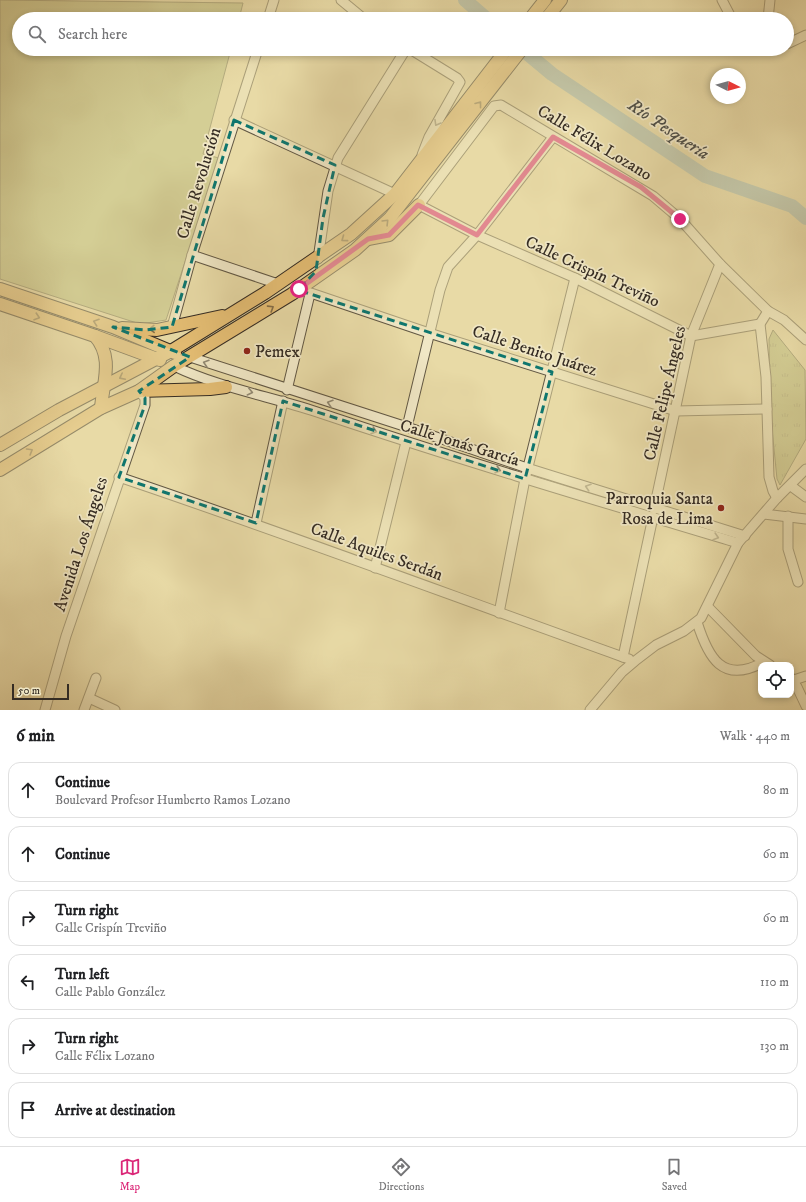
<!DOCTYPE html>
<html lang="en">
<head>
<meta charset="utf-8">
<style>
	:root { --surface:#fff; --page:#f6f6f6; --text:#202124; --muted:#757577; --line:#e0e0e0; --accent:#db2777 }
	body { margin:0; font-family:"IM FELL DW Pica",serif; background:var(--page); color:var(--text) }
	.controls { position:absolute; right:12px; bottom:12px; display:grid; overflow:hidden; border-radius:8px; box-shadow:0 2px 6px #0003 }
	.controls button { width:36px; height:36px; display:grid; place-items:center; padding:0; border:0; border-bottom:1px solid var(--line); background:var(--surface); color:var(--text); font:20px sans-serif }
	.compass { position:absolute; left:710px; top:68px; width:36px; height:36px; border-radius:50%; background:var(--surface); box-shadow:0 2px 6px #0003; rotate:96deg }
	.scale { position:absolute; left:12px; bottom:10px; width:57px; box-sizing:border-box; padding-left:4px; border:2px solid #352c23; border-top:0; font-size:11px; line-height:14px; white-space:nowrap; color:#352c23; -webkit-text-stroke:3px #f0e7c5; paint-order:stroke }
	.stop { position:absolute; width:12px; height:12px; margin:-9px; border:3px solid #db2777; border-radius:50%; background:#fff }
	.stop.end { background:#db2777; border-color:#fff; box-shadow:0 1px 4px #0008 }
	.list { margin:0; padding:0; list-style:none }
	h2 { display:flex; justify-content:space-between; align-items:center; height:52px; margin:0; padding:0 16px; font-size:17px }
	h2 small { font-size:13px; font-weight:400; color:var(--muted) }
	.list li { display:grid; grid-template-columns:26px 1fr auto; gap:12px; align-items:center; box-sizing:border-box; height:56px; margin:0 8px 8px; padding:0 8px; border:1px solid var(--line); border-radius:12px }
	.list b { display:block; font-size:15px; white-space:nowrap }
	.list p { margin:0; font-size:13px; white-space:nowrap; color:var(--muted) }
	.list em { font-size:13px; font-style:normal; color:var(--muted) }
	.icon { flex:none; width:22px; height:22px; fill:none; stroke:currentColor; stroke-width:2; stroke-linecap:round; stroke-linejoin:round }
	.map { position:relative; flex:none; width:806px; height:710px; overflow:hidden }
	.search { position:absolute; background:var(--surface); box-shadow:0 2px 6px #0003; left:12px; right:12px; top:12px; height:44px; display:flex; align-items:center; gap:10px; box-sizing:border-box; padding:0 14px; border-radius:22px; color:var(--muted); font-size:15px }
	.sheet { height:436px; background:var(--surface) }
	nav { display:flex; justify-content:space-around; align-items:center; box-sizing:border-box; height:56px; border-top:1px solid var(--line); background:var(--surface); font-size:11px; color:var(--muted) }
	nav a { display:grid; justify-items:center; gap:2px }
	nav .on { color:var(--accent) }
	.map>svg:first-child { display:block }
</style>
</head>
<body>
<div class="map">
<svg width="806" height="710" viewBox="0 0 806 710">
	<defs>
		<pattern id="park-tufts" width="24" height="20" patternUnits="userSpaceOnUse"><rect width="24" height="20" fill="#bcbe82"/><path d="M3 7l-1-3M5 7V3M7 7l1-3M15 17l-1-3M17 17v-4M19 17l1-3" fill="none" stroke="#a2a370"/></pattern>
	</defs>
	<rect width="100%" height="100%" fill="#e8daa6"/>
	<filter id="stains"><feTurbulence type="fractalNoise" baseFrequency=".005" numOctaves="4"/><feColorMatrix values="0 0 0 0 .2 0 0 0 0 .09 0 0 0 0 .02 0 0 0 .5 -.17"/></filter>
	<radialGradient id="worn" r=".72"><stop offset=".6" stop-color="#630" stop-opacity="0"/><stop offset="1" stop-color="#630" stop-opacity=".3"/></radialGradient>
	<path fill="#bcbe82" stroke="#787552" d="M0,0l243,3 -4,16h-220v30h212l-28,105 16,4 -53,162 -26,4 -140,-45z"/>
	<path fill="url(#park-tufts)" stroke="#787552" d="M773,330l32,40 1,69 -26,46 -3,-6 -7,-71 -1,-69z"/>
	<g fill="none" stroke-linecap="round" stroke-linejoin="round">
		<g stroke="#9eb7b4" stroke-width="14">
			<path d="M465,0l22,19"/>
			<path d="M522,49l30,25 153,102 87,30 14,12"/>
		</g>
		<g stroke="#625844" stroke-width="11">
			<g id="minor">
				<path d="M341,0l23,19"/>
				<path d="M722,0l10,19"/>
				<path d="M268,19l6,-19"/>
				<path d="M768,19l2,-19"/>
				<path d="M787,44l19,-9"/>
				<path d="M410,49l47,29 3,4 -31,55 -7,18"/>
				<path d="M234,120l161,74"/>
				<path d="M192,255l86,29"/>
				<path d="M318,259l10,-68 10,-33 68,-109"/>
				<path d="M299,289l130,44 247,78 91,-2"/>
				<path d="M768,311l-8,13 6,53 3,100 4,14 4,7"/>
				<path d="M760,324l-69,12 -116,-58 -98,-43 -58,-30 75,-99 7,-1 152,91 27,23 40,45 48,47 16,9 22,20"/>
				<path d="M172,327l20,-72 66,-206"/>
				<path d="M190,357l217,70 120,41 218,68"/>
				<path d="M174,366c46,22 95,30 143,46 140,47 281,89 421,131"/>
				<path d="M287,390l23,-96"/>
				<path d="M407,427l33,-137 8,-23 29,-32 76,-98"/>
				<path d="M119,477c169,57 336,120 504,180"/>
				<path d="M791,486l15,11"/>
				<path d="M654,509l37,-173 29,-72"/>
				<path d="M764,514l42,5"/>
				<path d="M788,516v33l10,33"/>
				<path d="M256,523l27,-122"/>
				<path d="M375,568l31,-126"/>
				<path d="M708,607l48,49 14,9"/>
				<path d="M499,613l26,-134 50,-201"/>
				<path d="M697,622c11,35 25,63 67,40"/>
				<path d="M629,659l-6,-2 30,-140"/>
				<path d="M791,678l6,9 9,19"/>
				<path d="M794,680l12,-4"/>
				<path d="M89,698l26,12"/>
				<path d="M45,710l21,-74 79,-231v-7l-6,-7"/>
				<path d="M84,710l12,-32"/>
				<path d="M590,710l32,-38 13,-11 21,-16 28,-14 17,-13 37,-75 39,-45 29,-29"/>
			</g>
		</g>
		<g stroke="#352c23" stroke-width="14">
			<g id="major">
				<path d="M530,19l15,-19"/>
				<path d="M546,19l15,-19"/>
				<path d="M368,239l21,-4 30,-30"/>
				<path d="M0,289l113,38 62,26"/>
				<path d="M0,304l95,32 65,24"/>
				<path d="M122,328l35,2 65,-14"/>
				<path d="M95,336c19,22 8,46 6,72"/>
				<path d="M139,391l71,-2 16,-2"/>
				<path d="M0,445l59,-35 112,-59 94,-58 86,-59 44,-40 112,-145"/>
				<path d="M0,470l101,-62 38,-17 35,-25 118,-72 63,-44 35,-32 132,-169"/>
			</g>
		</g>
		<use href="#minor" stroke="#f0e7c5" stroke-width="9"/>
		<use href="#major" stroke="#e4bd73" stroke-width="12"/>
	</g>
	<defs><path id="oneway-chevron" d="M-2-3.5L2.5 0L-2 3.5" fill="none" stroke-width="1.6" stroke-linecap="round" stroke-linejoin="round"/></defs>
	<g stroke="#846d47">
		<use href="#oneway-chevron" transform="translate(479 104) rotate(-52)"/>
		<use href="#oneway-chevron" transform="translate(386 222) rotate(-45)"/>
		<use href="#oneway-chevron" transform="translate(344 239) rotate(144)"/>
		<use href="#oneway-chevron" transform="translate(271 308) rotate(-32)"/>
		<use href="#oneway-chevron" transform="translate(37 317) rotate(18)"/>
		<use href="#oneway-chevron" transform="translate(96 322) rotate(-161)"/>
		<use href="#oneway-chevron" transform="translate(152 329) rotate(178)"/>
		<use href="#oneway-chevron" transform="translate(122 377) rotate(153)"/>
		<use href="#oneway-chevron" transform="translate(30 451) rotate(-31)"/>
	</g>
	<g stroke="#928a74">
		<use href="#oneway-chevron" transform="translate(437 123) rotate(120)"/>
		<use href="#oneway-chevron" transform="translate(206 363) rotate(-163)"/>
		<use href="#oneway-chevron" transform="translate(250 392) rotate(13)"/>
		<use href="#oneway-chevron" transform="translate(330 403) rotate(-163)"/>
		<use href="#oneway-chevron" transform="translate(374 431) rotate(19)"/>
		<use href="#oneway-chevron" transform="translate(498 470) rotate(17)"/>
		<use href="#oneway-chevron" transform="translate(588 487) rotate(-162)"/>
		<use href="#oneway-chevron" transform="translate(716 537) rotate(17)"/>
	</g>
	<g fill="none" stroke-linecap="round" stroke-linejoin="round">
		<path stroke="#db2777" stroke-width="5" d="M299,289l69,-50 21,-4 29,-30 59,30 76,-98 88,50 39,32"/>
	</g>
	<path d="M0 0H806V710H0ZM234,120l101,45 -12,53 -7,53 -18,19 254,82 -27,107 -242,-78 -27,122 -137,-46 26,-72v-7l-6,-7 51,-34 -77,-30 32,3 27,-3z" fill="#e8daa6" fill-opacity=".55" fill-rule="evenodd"/>
	<path fill="none" stroke="#0f766e" stroke-width="3" stroke-dasharray="8 5" stroke-linejoin="round" d="M234,120l101,45 -12,53 -7,53 -18,19 254,82 -27,107 -242,-78 -27,122 -137,-46 26,-72v-7l-6,-7 51,-34 -77,-30 32,3 27,-3z"/>
	<g fill="#8f2418" stroke="#f0e7c5" stroke-width="1.5">
		<circle cx="247" cy="351" r="4"/>
		<circle cx="721" cy="508" r="4"/>
	</g>
	<g text-anchor="middle" stroke-width="3.5" stroke-linejoin="round" paint-order="stroke">
		<g font-size="17" fill="#352c23" stroke="#f0e7c5">
			<text transform="translate(595 142) rotate(31)" y="6">Calle Félix Lozano</text>
			<text transform="translate(198 183) rotate(-73)" y="6">Calle Revolución</text>
			<text transform="translate(593 271) rotate(25)" y="6">Calle Crispín Treviño</text>
			<text transform="translate(535 350) rotate(18)" y="6">Calle Benito Juárez</text>
			<text transform="translate(664 393) rotate(-77)" y="6">Calle Felipe Ángeles</text>
			<text transform="translate(460 442) rotate(17)" y="6">Calle Jonás García</text>
			<text transform="translate(80 544) rotate(-72)" y="6">Avenida Los Ángeles</text>
			<text transform="translate(377 551) rotate(20)" y="6">Calle Aquiles Serdán</text>
		</g>
		<g font-size="17" fill="#352c23" stroke="#f0e7c5" text-anchor="start">
			<text x="255" y="357">Pemex</text>
			<text x="713" y="504" text-anchor="end">Parroquia Santa<tspan x="713" dy="20">Rosa de Lima</tspan></text>
		</g>
		<g font-size="18" font-style="italic" fill="#4f4f47" stroke="#f0e7c5">
			<text transform="translate(669 129) rotate(34)" y="6">Río Pesquería</text>
		</g>
	</g>
	<rect width="100%" height="100%" filter="url(#stains)"/>
	<rect width="100%" height="100%" fill="url(#worn)"/>
</svg>
<div class="controls">
<button><svg class="icon" aria-label="locate" viewBox="0 0 24 24"><circle cx="12" cy="12" r="6"/><path d="M12 2v4M12 18v4M2 12h4M18 12h4"/></svg></button>
</div>
<svg class="compass" viewBox="-18 -18 36 36"><path d="M0-13l5 13h-10z" fill="#e53935"/><path d="M0 13l5-13h-10z" fill="#757577"/></svg>
<div class="scale">50 m</div>
<div class="stop" style="left:299px;top:289px"></div>
<div class="stop end" style="left:680px;top:219px"></div>
<div class="search"><svg class="icon" aria-label="search" viewBox="0 0 24 24"><circle cx="10" cy="10" r="6"/><path d="M15 15l6 6"/></svg>Search here</div>
</div>
<section class="sheet">
<h2>6 min<small>Walk · 440 m</small></h2>
<ul class="list">
<li><svg class="icon" aria-label="ahead" viewBox="0 0 24 24"><path d="M12 20V5M6 11l6-6 6 6"/></svg><div><b>Continue</b><p>Boulevard Profesor Humberto Ramos Lozano</p></div><em>80 m</em></li>
<li><svg class="icon" aria-label="ahead" viewBox="0 0 24 24"><path d="M12 20V5M6 11l6-6 6 6"/></svg><div><b>Continue</b></div><em>60 m</em></li>
<li><svg class="icon" aria-label="right" viewBox="0 0 24 24"><path d="M7 20v-9h11M14 6l5 5-5 5"/></svg><div><b>Turn right</b><p>Calle Crispín Treviño</p></div><em>60 m</em></li>
<li><svg class="icon" aria-label="left" viewBox="0 0 24 24"><path d="M17 20v-9H6M10 6l-5 5 5 5"/></svg><div><b>Turn left</b><p>Calle Pablo González</p></div><em>110 m</em></li>
<li><svg class="icon" aria-label="right" viewBox="0 0 24 24"><path d="M7 20v-9h11M14 6l5 5-5 5"/></svg><div><b>Turn right</b><p>Calle Félix Lozano</p></div><em>130 m</em></li>
<li><svg class="icon" aria-label="arrive" viewBox="0 0 24 24"><path d="M6 21V4h12l-3 4 3 4H6"/></svg><div><b>Arrive at destination</b></div></li>
</ul>
</section>
<nav>
<a class="on"><svg class="icon" aria-label="map" viewBox="0 0 24 24"><path d="M3 6l6-2 6 2 6-2v14l-6 2-6-2-6 2zM9 4v14M15 6v14"/></svg>Map</a>
<a><svg class="icon" aria-label="directions" viewBox="0 0 24 24"><path d="M12 3l9 9-9 9-9-9zM9 14v-3h6M13 9l2 2-2 2"/></svg>Directions</a>
<a><svg class="icon" aria-label="saved" viewBox="0 0 24 24"><path d="M7 4h10v16l-5-4-5 4z"/></svg>Saved</a>
</nav>
</body>
</html>
